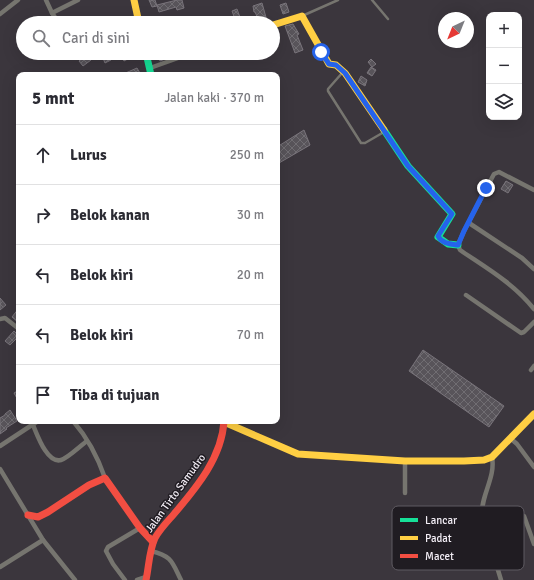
<!DOCTYPE html>
<html lang="id">
<head>
<meta charset="utf-8">
<style>
	:root { --surface:#fff; --page:#f7f7f7; --text:#2b2b33; --muted:#7c7c81; --line:#e1e1e2 }
	body { margin:0; font-family:Signika,sans-serif; background:var(--page); color:var(--text) }
	.controls { position:absolute; right:12px; top:12px; display:grid; overflow:hidden; border-radius:8px; box-shadow:0 4px 16px #0002 }
	.controls button { width:36px; height:36px; display:grid; place-items:center; padding:0; border:0; border-bottom:1px solid var(--line); background:var(--surface); color:var(--text); font:20px sans-serif }
	.compass { position:absolute; left:438px; top:12px; width:36px; height:36px; border-radius:50%; background:var(--surface); box-shadow:0 4px 16px #0002; rotate:223deg }
	.stop { position:absolute; width:12px; height:12px; margin:-9px; border:3px solid #2563eb; border-radius:50%; background:#fff }
	.stop.end { background:#2563eb; border-color:#fff; box-shadow:0 1px 4px #0008 }
	.list { margin:0; padding:0; list-style:none }
	h2 { display:flex; justify-content:space-between; align-items:center; height:52px; margin:0; padding:0 16px; font-size:17px }
	h2 small { font-size:13px; font-weight:400; color:var(--muted) }
	.list li { display:grid; grid-template-columns:26px 1fr auto; gap:12px; align-items:center; box-sizing:border-box; height:60px; padding:0 16px; border-top:1px solid var(--line) }
	.list b { display:block; font-size:15px; white-space:nowrap }
	.list em { font-size:13px; font-style:normal; color:var(--muted) }
	.icon { flex:none; width:22px; height:22px; fill:none; stroke:currentColor; stroke-width:2; stroke-linecap:round; stroke-linejoin:round }
	.map { position:relative; flex:none; width:534px; height:580px; overflow:hidden }
	.search { position:absolute; background:var(--surface); box-shadow:0 4px 16px #0002; left:16px; top:16px; width:264px; height:44px; display:flex; align-items:center; gap:10px; box-sizing:border-box; padding:0 14px; border-radius:22px; color:var(--muted); font-size:15px }
	.panel { position:absolute; background:var(--surface); box-shadow:0 4px 16px #0002; left:16px; top:72px; width:264px; height:352px; border-radius:8px }
	.map>svg:first-child { display:block }
</style>
</head>
<body>
<div class="map">
<svg width="534" height="580" viewBox="0 0 534 580">
	<defs>
		<pattern id="building-cross-hatch" width="8" height="8" patternUnits="userSpaceOnUse"><rect width="8" height="8" fill="#58545a"/><path d="M0 0l8 8M0 8l8-8" fill="none" stroke="#706d72"/></pattern>
	</defs>
	<rect width="100%" height="100%" fill="#3b363d"/>
	<g fill="url(#building-cross-hatch)" stroke="#79747b">
		<path d="M149,0h6l2,6 -5,1z"/>
		<path d="M177,0h5l2,8 -7,2 -1,-3 -17,5 -2,-7z"/>
		<path d="M262,3l5,18 -7,2 -5,-11h-1l-1,-6z"/>
		<path d="M286,3l3,9 -6,2 -3,-9z"/>
		<path d="M237,9l4,11 -5,2 -4,-11z"/>
		<path d="M199,18l2,5h-15v-1z"/>
		<path d="M293,24l6,10 -2,1 6,15 -8,3 -10,-27z"/>
		<path d="M126,53h13l-15,8 -3,-6z"/>
		<path d="M157,53h24l-21,8z"/>
		<path d="M87,55l4,5 -8,6 -4,-5z"/>
		<path d="M109,56l2,4 -6,3 -2,-5z"/>
		<path d="M371,59l5,5 -4,3 -4,-5z"/>
		<path d="M371,67l5,3 -4,6 -5,-3z"/>
		<path d="M137,68l4,7h-20z"/>
		<path d="M361,76l6,4 -2,6 -7,-4z"/>
		<path d="M304,130l6,15 -31,18 -2,-4v-12z"/>
		<path d="M506,181l7,4 -5,8 -7,-4z"/>
		<path d="M0,298l6,7 -6,5z"/>
		<path d="M19,308v15l-7,-6z"/>
		<path d="M14,331l5,5 -9,9 -5,-4z"/>
		<path d="M423,350l81,56 -15,21 -80,-56z"/>
		<path d="M19,390v12l-5,-9z"/>
		<path d="M10,410l7,11 -11,7 1,1 -7,5v-16l5,-3v-1z"/>
	</g>
	<g fill="none" stroke-linecap="round" stroke-linejoin="round">
		<g stroke="#76756f" stroke-width="2.5">
			<path d="M372,0l16,19"/>
			<path d="M302,16l36,-16"/>
			<path d="M343,72l-15,17v2l33,52h4l19,-11"/>
		</g>
		<g stroke="#76756f" stroke-width="4.5">
			<path d="M46,0l6,13 26,-13"/>
			<path d="M52,13l7,10"/>
			<path d="M0,14l18,-14"/>
			<path d="M112,54l1,-1"/>
			<path d="M150,68l42,-15"/>
			<path d="M534,190l-35,-18 -5,2 -30,57 -6,14 2,5c28,19 53,33 74,59"/>
			<path d="M469,223l53,35 12,11"/>
			<path d="M466,295l55,38 3,-1 10,-10"/>
			<path d="M0,319l5,-1 14,11"/>
			<path d="M531,370l3,-4"/>
			<path d="M73,421c14,16 25,37 32,57"/>
			<path d="M33,425c4,9 14,39 28,35 7,-2 19,-14 26,-19"/>
			<path d="M510,438l7,6 17,23"/>
			<path d="M0,446l38,-25"/>
			<path d="M492,457c4,21 -12,39 -10,60l19,63"/>
			<path d="M0,469l43,71 32,40"/>
			<path d="M405,493v-32"/>
			<path d="M524,516l10,28"/>
			<path d="M151,551c21,5 21,11 30,29"/>
			<path d="M0,567l43,-27"/>
			<path d="M125,580l-12,-16 -7,-13 2,-4 32,-19"/>
			<path d="M137,580l9,-3"/>
		</g>
		<g stroke="#16e098" stroke-width="7">
			<path d="M146,53l5,22"/>
			<path d="M384,130l24,36 44,48 -14,23 10,7 10,1"/>
		</g>
		<g stroke="#ffcf43" stroke-width="7">
			<path d="M134,0l5,23"/>
			<path d="M273,25l29,-9 27,48 7,1 9,8 39,57"/>
			<path d="M224,422l74,32 107,7h59l20,-1 8,-3 42,-43"/>
		</g>
		<g stroke="#f24e42" stroke-width="7">
			<path d="M28,515l10,2 10,-5 41,-27 16,-7 35,50 13,14"/>
			<path d="M146,580c3,-14 3,-29 9,-42 5,-9 12,-16 19,-24 23,-27 48,-57 50,-93"/>
		</g>
	</g>
	<g fill="none" stroke-linecap="round" stroke-linejoin="round">
		<path stroke="#2563eb" stroke-width="5" d="M321,52l8,12 7,1 9,8 63,93 44,48 -14,22c4,8 13,8 20,9l6,-14 22,-43"/>
	</g>
	<g text-anchor="middle" stroke-width="3" stroke-linejoin="round" paint-order="stroke">
		<g font-size="11" fill="#f3eef6" stroke="#201c22">
			<text transform="translate(175 493) rotate(-54)" y="4">Jalan Tirto Samudro</text>
		</g>
	</g>
	<rect x="392" y="506" width="132" height="64" rx="6" fill="#201c22" stroke="#5f5b62" stroke-width="1"/>
	<rect x="400" y="518" width="18" height="4" fill="#16e098"/>
	<rect x="400" y="536" width="18" height="4" fill="#ffcf43"/>
	<rect x="400" y="554" width="18" height="4" fill="#f24e42"/>
	<g font-size="11" fill="#f3eef6">
		<text x="425" y="524">Lancar</text>
		<text x="425" y="542">Padat</text>
		<text x="425" y="560">Macet</text>
	</g>
</svg>
<div class="controls">
<button>+</button>
<button>−</button>
<button><svg class="icon" aria-label="layers" viewBox="0 0 24 24"><path d="M12 4l9 5-9 5-9-5zM3 14l9 5 9-5"/></svg></button>
</div>
<svg class="compass" viewBox="-18 -18 36 36"><path d="M0-13l5 13h-10z" fill="#e53935"/><path d="M0 13l5-13h-10z" fill="#7c7c81"/></svg>
<div class="stop" style="left:321px;top:52px"></div>
<div class="stop end" style="left:486px;top:188px"></div>
<div class="search"><svg class="icon" aria-label="search" viewBox="0 0 24 24"><circle cx="10" cy="10" r="6"/><path d="M15 15l6 6"/></svg>Cari di sini</div>
<section class="panel">
<h2>5 mnt<small>Jalan kaki · 370 m</small></h2>
<ul class="list">
<li><svg class="icon" aria-label="ahead" viewBox="0 0 24 24"><path d="M12 20V5M6 11l6-6 6 6"/></svg><div><b>Lurus</b></div><em>250 m</em></li>
<li><svg class="icon" aria-label="right" viewBox="0 0 24 24"><path d="M7 20v-9h11M14 6l5 5-5 5"/></svg><div><b>Belok kanan</b></div><em>30 m</em></li>
<li><svg class="icon" aria-label="left" viewBox="0 0 24 24"><path d="M17 20v-9H6M10 6l-5 5 5 5"/></svg><div><b>Belok kiri</b></div><em>20 m</em></li>
<li><svg class="icon" aria-label="left" viewBox="0 0 24 24"><path d="M17 20v-9H6M10 6l-5 5 5 5"/></svg><div><b>Belok kiri</b></div><em>70 m</em></li>
<li><svg class="icon" aria-label="arrive" viewBox="0 0 24 24"><path d="M6 21V4h12l-3 4 3 4H6"/></svg><div><b>Tiba di tujuan</b></div></li>
</ul>
</section>
</div>
</body>
</html>
